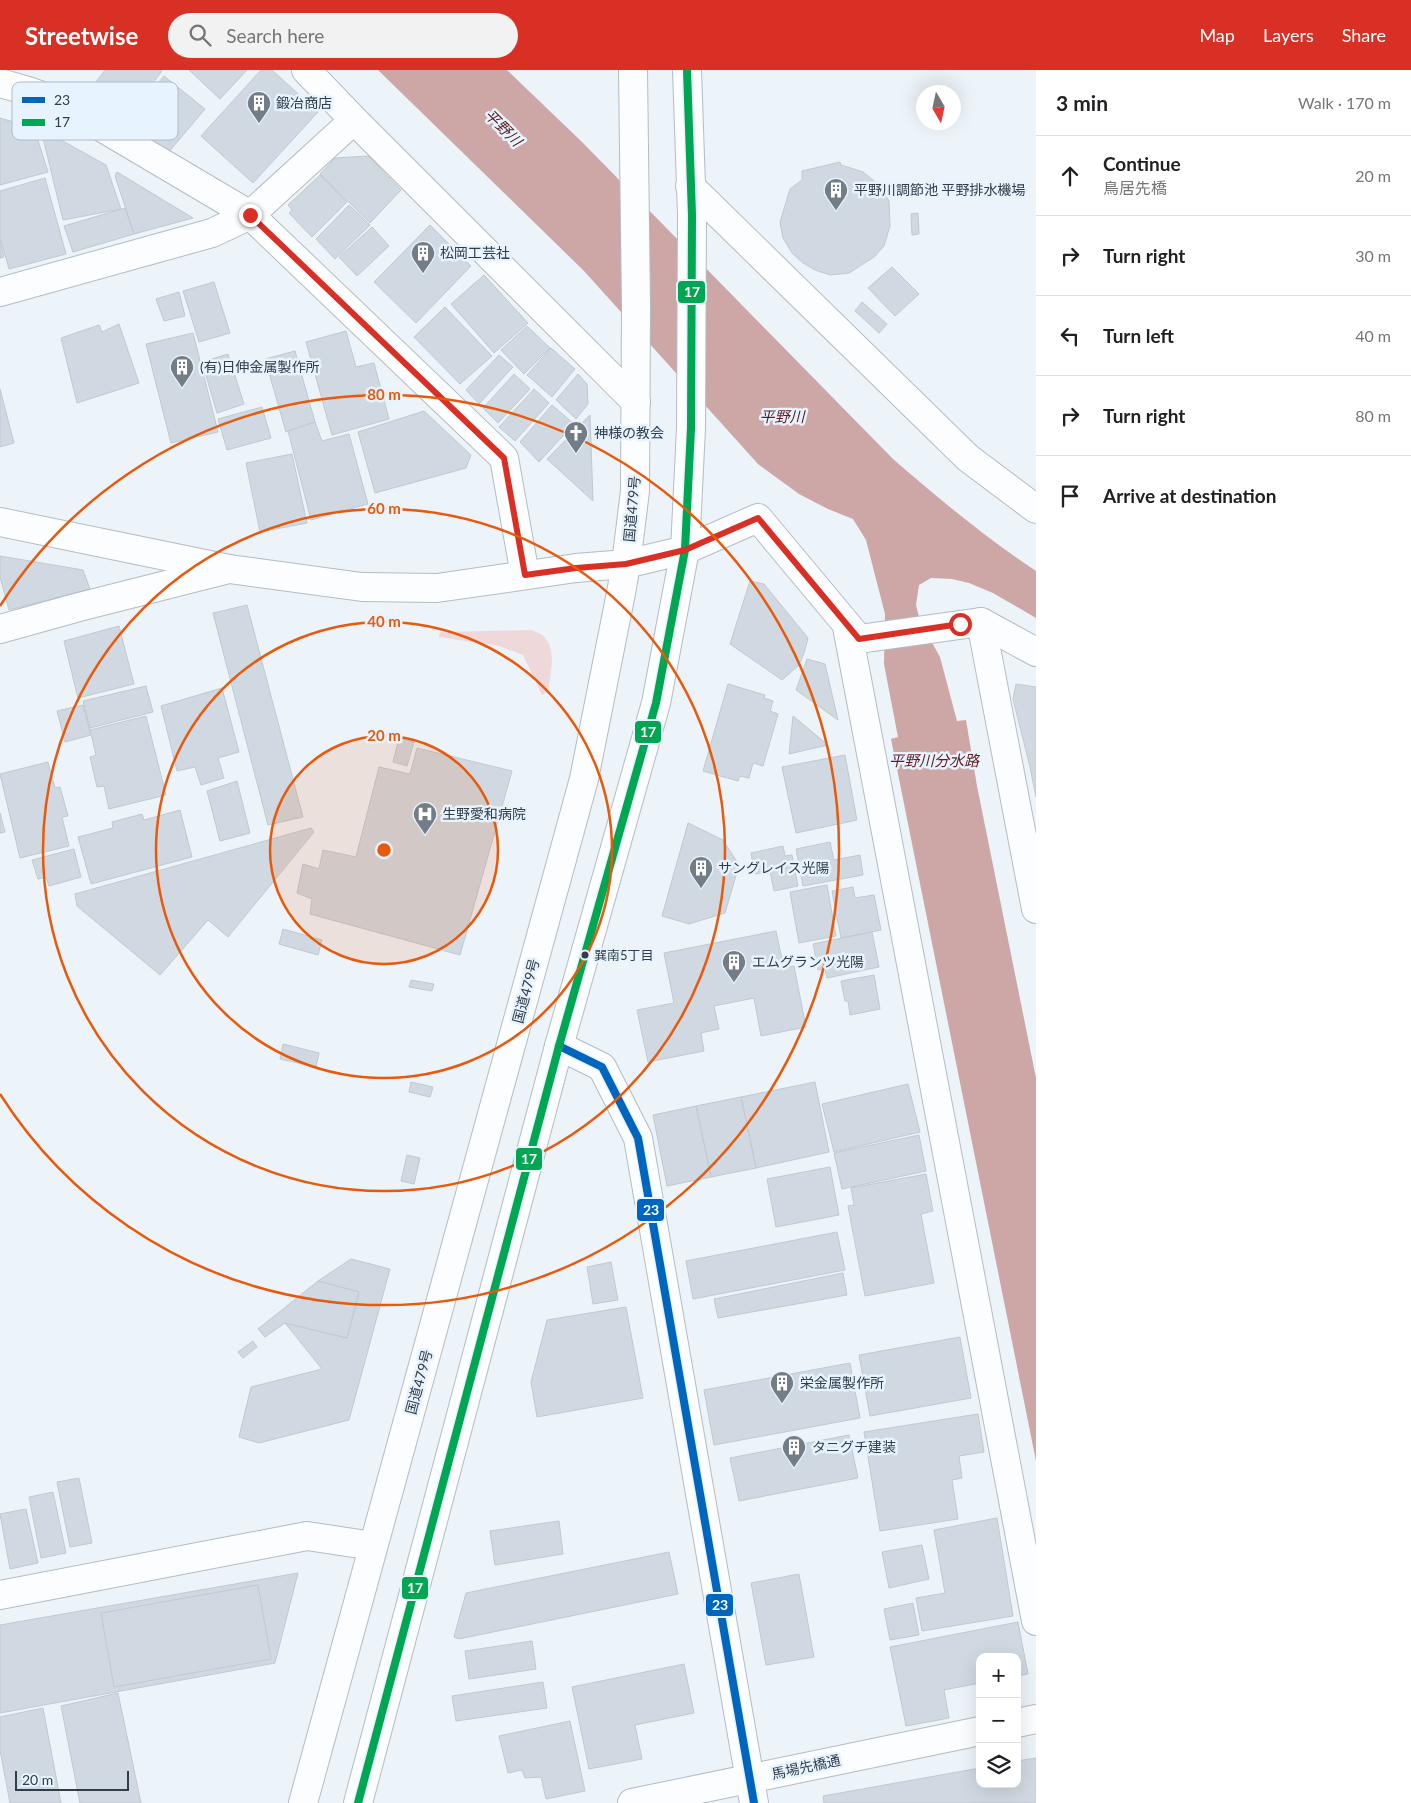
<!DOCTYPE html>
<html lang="en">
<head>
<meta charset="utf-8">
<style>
	:root { --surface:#fff; --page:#f2f2f2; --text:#202124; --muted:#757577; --line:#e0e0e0; --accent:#d93025 }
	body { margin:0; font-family:Lato,"Noto Sans JP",sans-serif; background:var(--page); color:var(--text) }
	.controls { position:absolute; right:15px; bottom:15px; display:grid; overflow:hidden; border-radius:10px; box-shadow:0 5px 20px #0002 }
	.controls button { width:45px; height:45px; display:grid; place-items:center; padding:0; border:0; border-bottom:1px solid var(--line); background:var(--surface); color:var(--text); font:25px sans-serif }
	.compass { position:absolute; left:916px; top:15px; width:45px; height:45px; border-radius:50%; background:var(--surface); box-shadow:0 5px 20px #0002; rotate:171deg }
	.scale { position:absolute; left:15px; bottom:12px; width:114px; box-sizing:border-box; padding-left:5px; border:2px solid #313d48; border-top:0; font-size:14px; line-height:18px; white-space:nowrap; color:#313d48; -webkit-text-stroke:4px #e7f3fe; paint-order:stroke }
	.stop { position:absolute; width:15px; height:15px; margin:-11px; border:4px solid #d93025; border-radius:50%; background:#fff }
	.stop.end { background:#d93025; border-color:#fff; box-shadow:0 1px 5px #0008 }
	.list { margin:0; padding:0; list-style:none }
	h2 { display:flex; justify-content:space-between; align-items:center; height:65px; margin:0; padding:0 20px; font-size:21px }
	h2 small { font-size:16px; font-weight:400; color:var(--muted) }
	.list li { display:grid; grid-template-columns:32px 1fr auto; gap:15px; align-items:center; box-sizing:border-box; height:80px; padding:0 20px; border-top:1px solid var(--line) }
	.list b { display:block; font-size:19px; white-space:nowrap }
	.list p { margin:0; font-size:16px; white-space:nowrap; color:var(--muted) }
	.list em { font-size:16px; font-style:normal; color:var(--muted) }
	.icon { flex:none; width:28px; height:28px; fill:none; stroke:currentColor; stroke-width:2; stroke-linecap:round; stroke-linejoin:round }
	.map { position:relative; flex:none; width:1036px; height:1733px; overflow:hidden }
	header { display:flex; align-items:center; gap:30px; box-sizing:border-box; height:70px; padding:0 25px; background:var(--accent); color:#fff }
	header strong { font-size:24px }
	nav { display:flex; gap:28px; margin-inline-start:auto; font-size:18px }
	.search { width:350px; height:45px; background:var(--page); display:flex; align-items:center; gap:12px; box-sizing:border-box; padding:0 18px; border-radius:28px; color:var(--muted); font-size:19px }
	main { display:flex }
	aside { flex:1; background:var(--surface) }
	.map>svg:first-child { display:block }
</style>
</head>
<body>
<header>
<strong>Streetwise</strong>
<div class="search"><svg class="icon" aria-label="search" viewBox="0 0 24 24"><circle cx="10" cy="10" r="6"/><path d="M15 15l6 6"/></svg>Search here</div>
<nav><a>Map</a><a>Layers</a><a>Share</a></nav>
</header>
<main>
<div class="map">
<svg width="1036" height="1733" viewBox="0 0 1036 1733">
	<rect width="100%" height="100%" fill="#ecf3f9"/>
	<path fill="#efd8d9" d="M531,560c3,1 8,3 11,5 16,12 8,40 6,57l-6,3 -19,-40 -24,-9 -60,-9 1,-5z"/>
	<path fill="#cca7a6" d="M378,0h129l75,72 311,317c46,40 92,78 143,112v47l-43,-25 -24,-10 -17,-4 -21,-1 -12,7 -3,20 4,16 20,36 17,64 9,-1 11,66 59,292v383l-145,-722 7,-2 -14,-73 1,-50 -19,-74 -13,-21 -25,-10 -29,-15 -41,-30 -174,-193z"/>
	<g fill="#d0d9e1" stroke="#c1c9d0">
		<path d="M105,0h56l1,1 -37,48 -36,-28z"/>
		<path d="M189,0h58l-27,29z"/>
		<path d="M261,0h11l46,42 -65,71 -52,-47z"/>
		<path d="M164,6l41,33 -38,45 -40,-33z"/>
		<path d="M0,48l34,10 14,44 -48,13z"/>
		<path d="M52,65l54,30 15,44 -58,11 -20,-82z"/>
		<path d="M368,86l33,34 -31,33 -50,-49 15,-16z"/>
		<path d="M840,92l1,3 22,7 16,13 10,16 1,25 -6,20 -10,11 -25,16 -19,2 -15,-5 -12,-7 -11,-10 -9,-15 -3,-16 10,-33 12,-9v-9z"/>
		<path d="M117,102l76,46 -59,16 -19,-58z"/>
		<path d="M320,105l27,27 -35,35 -23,-24 3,-3 -4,-5z"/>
		<path d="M45,108l21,76 -57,15 -9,-32v-46z"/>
		<path d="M349,135l21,20 -35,34 -19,-20z"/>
		<path d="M125,138l9,26 -61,18 -9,-26z"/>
		<path d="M918,143l1,21 -7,1 -1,-21z"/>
		<path d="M430,155l41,41 -55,57 -42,-41z"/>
		<path d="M372,157l17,19 -32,30 -18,-19z"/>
		<path d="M0,170l4,17 -4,1z"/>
		<path d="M892,197l27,27 -24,22 -27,-28z"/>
		<path d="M484,205l44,48 -34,30 -43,-49z"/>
		<path d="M214,212l16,51 -31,9 -16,-51z"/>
		<path d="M179,222l6,24 -21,5 -8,-22z"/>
		<path d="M862,232l25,22 -8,9 -24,-22z"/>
		<path d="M445,237l47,49 -32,28 -46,-47z"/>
		<path d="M119,254l20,59 -62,20 -16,-65 38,-13 3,7z"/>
		<path d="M527,256l23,22 -26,26 -23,-24z"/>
		<path d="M346,261l10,36 18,-4 15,56 -57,16 -26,-93z"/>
		<path d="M193,263l25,99 -47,11 -25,-99z"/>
		<path d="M551,278l24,21 -23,28 -25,-22z"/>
		<path d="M295,281l20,71 -29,10 -21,-73z"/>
		<path d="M228,284l16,50 -27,9 -15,-51z"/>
		<path d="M499,285l14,12 -34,37 -13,-14z"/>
		<path d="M514,304l16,15 -32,34 -15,-15z"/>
		<path d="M578,304l9,10 1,20 -12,15 -20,-19z"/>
		<path d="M0,319l14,54 -14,4z"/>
		<path d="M534,319l15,14 -34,38 -16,-14z"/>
		<path d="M552,335l22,19 -35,38 -19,-20z"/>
		<path d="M262,337l9,31 -44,12 -9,-31z"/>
		<path d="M424,341l47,44 -5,13 -91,25 -17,-61z"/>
		<path d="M590,345l3,86 -46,-42z"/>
		<path d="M315,352l7,19 27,-7 19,70 -57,16 -23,-89z"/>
		<path d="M292,384l15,69 -47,9 -14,-69z"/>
		<path d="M0,486l83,14 7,19 -81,21 -9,-33z"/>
		<path d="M750,511l14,3 44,54 -4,15 -5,12 -17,15 -52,-36z"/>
		<path d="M247,535l56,212 -35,8 -55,-212z"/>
		<path d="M119,556l15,58 -56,14 -14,-57z"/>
		<path d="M807,589l18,5 13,56 -42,-30z"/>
		<path d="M728,614l37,11 -1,3 9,3 -3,10 8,3 -15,52 -10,-3 -4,15 -9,-2 -2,5 -35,-10z"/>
		<path d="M1016,614l20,3v110l-6,-30 -17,-68z"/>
		<path d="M146,616l7,26 -63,16 -7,-27z"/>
		<path d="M222,618l17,64 -21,6 6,20 -23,7 -6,-18 -18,4 -16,-65z"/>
		<path d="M83,635l8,30 -26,7 -8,-31z"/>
		<path d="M146,646l20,79 -57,14 -5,-23 -7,1 -7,-30 6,-2 -6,-25z"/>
		<path d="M793,646l35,29 -39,9z"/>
		<path d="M399,668l15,4 -7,24 -14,-4z"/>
		<path d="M417,678l95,23 -52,184 -150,-41 2,-15 -15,-6 6,-29 16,5 4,-19 33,7 23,-90 31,7z"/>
		<path d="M845,685l12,65 -61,13 -14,-66z"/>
		<path d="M48,692l7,26 5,-1 8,29 -6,1 7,29 -49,12 -20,-84z"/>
		<path d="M237,711l13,52 -30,8 -13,-50z"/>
		<path d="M180,740l12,47 -101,27 -13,-47 35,-9 -1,-6 30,-8 2,6z"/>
		<path d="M0,743l5,19 -5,1z"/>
		<path d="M688,753l35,17 16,25 -14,48 -36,11 -27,-8z"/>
		<path d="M311,758l3,4 -86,105 -20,-17 -48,55 -83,-69 -2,-12z"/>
		<path d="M830,772l4,18 26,-5 3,20 -60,11 -7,-37z"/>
		<path d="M783,776l2,10 7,-1 6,31 -24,5 -4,-20 -15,3 -4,-21z"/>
		<path d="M74,779l7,28 -32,9 -3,-9 -8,2 -6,-19z"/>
		<path d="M827,815l9,51 -37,7 -9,-51z"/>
		<path d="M853,817l2,11 19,-3 7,35 -40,8 -9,-47z"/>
		<path d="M283,859l39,11 -4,15 -39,-11z"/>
		<path d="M776,861l8,37 10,-2 12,61 -45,9 -7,-38 -40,8 5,23 -18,4 3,18 -56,11 -11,-52 37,-7 -10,-50z"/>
		<path d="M872,862l7,35 -52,11 -2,-9 -7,1 -5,-26z"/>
		<path d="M874,905l6,34 -30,6 -2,-14h-3l-4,-20z"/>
		<path d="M411,910l23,4 -2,7 -23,-4z"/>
		<path d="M283,974l36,9 -3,14 -36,-8z"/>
		<path d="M411,1012l22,5 -3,10 -21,-5z"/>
		<path d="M815,1012l14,70 -73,16 -15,-71z"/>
		<path d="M908,1014l12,48 -86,20 -12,-48z"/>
		<path d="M741,1027l15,71 -45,9 -15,-71z"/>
		<path d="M696,1036l15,71 -44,9 -14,-71z"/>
		<path d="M919,1065l7,36 -84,18 -8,-36z"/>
		<path d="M407,1085l13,3 -6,26 -13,-3z"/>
		<path d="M830,1097l9,48 -63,12 -9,-48z"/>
		<path d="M926,1104l7,37 -12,3 13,69 -69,13 -17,-90 6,-1 -3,-17z"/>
		<path d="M837,1162l8,38 -152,29 -7,-38z"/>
		<path d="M351,1189l39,10 -41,151 -90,23 -20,-6 12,-50 71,-18 -37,-46 62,15 12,-46 -41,-11z"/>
		<path d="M611,1192l7,38 -25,4 -6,-37z"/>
		<path d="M843,1203l4,22 -129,23 -4,-19z"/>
		<path d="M318,1211l41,11 -12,46 -62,-15 -20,14 -7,-8z"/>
		<path d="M626,1237l17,91 -106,19 -6,-35 16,-62z"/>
		<path d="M960,1267l11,61 -101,18 -11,-61z"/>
		<path d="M253,1271l4,6 -14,11 -5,-6z"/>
		<path d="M850,1293l10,55 -146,27 -10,-55z"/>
		<path d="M978,1344l6,38 -25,4 3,22 -10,2 6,39 -78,12 -16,-99z"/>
		<path d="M849,1365l9,43 -119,23 -9,-43z"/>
		<path d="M79,1408l13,65 -22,4 -13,-65z"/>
		<path d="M53,1422l13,61 -25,5 -12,-61z"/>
		<path d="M26,1439l12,54 -28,6 -10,-55z"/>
		<path d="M997,1448l16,98 -91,15 -6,-33 29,-5 -11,-63z"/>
		<path d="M559,1451l4,33 -68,11 -5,-34z"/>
		<path d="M922,1475l7,34 -40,9 -7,-36z"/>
		<path d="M669,1482l9,42 -219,45 -5,-2 12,-44z"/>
		<path d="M298,1503l-23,90 -275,50v-88z"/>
		<path d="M799,1504l15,83 -48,8 -15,-82z"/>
		<path d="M258,1515l13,74 -157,28 -13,-74z"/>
		<path d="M913,1533l6,32 -29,5 -6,-31z"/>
		<path d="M1018,1552l10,52 -11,2v-19h-37v26l-36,7 5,28 -43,8 -16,-79z"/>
		<path d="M532,1571l4,28 -67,10 -4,-28z"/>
		<path d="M684,1594l10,49 -59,12 7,34 -53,10 -17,-82z"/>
		<path d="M543,1612l4,26 -91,13 -4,-25z"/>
		<path d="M118,1623l23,110h-61l-19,-97z"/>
		<path d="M43,1638l18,95h-51l-10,-53v-33z"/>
		<path d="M570,1651l15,70 -39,8 -5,-22 -16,1 -3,-8 -14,3 -9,-37z"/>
		<path d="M1036,1688v45h-212l-1,-7 157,-28v16h37v-23z"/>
	</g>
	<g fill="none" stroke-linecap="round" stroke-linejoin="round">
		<g stroke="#b3bcc4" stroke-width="30">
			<g id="minor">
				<path d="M306,0l48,50 282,282"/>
				<path d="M0,13l28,8 31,11 191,113 254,243 21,117"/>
				<path d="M690,116l278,272 68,51"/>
				<path d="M0,222l212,-59 38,-18 104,-95"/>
				<path d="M981,552l55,287"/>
				<path d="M847,557l189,994"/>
				<path d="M0,559l79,-22 150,-38"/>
				<path d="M559,976l43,21 36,71 116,665"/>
				<path d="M0,1525l307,-59 66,10"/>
				<path d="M1017,1653l19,-4"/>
				<path d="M632,1733l348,-72"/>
			</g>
		</g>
		<g stroke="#b3bcc4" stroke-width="30">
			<path id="tertiary" d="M0,452l229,47 133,18 75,1 139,-20 50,-4 59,-14 73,-32 101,121 122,-17 55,30"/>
		</g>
		<g stroke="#b3bcc4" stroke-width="30">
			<g id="trunk">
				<path d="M303,1733l281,-1024 37,-186 5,-29 9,-73 1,-185 -3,-236"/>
				<path d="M358,1733l201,-757 97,-343 29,-153 6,-122 1,-213 -5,-145"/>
			</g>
		</g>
		<use href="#minor" stroke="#fcfdfe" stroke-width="28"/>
		<use href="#tertiary" stroke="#fcfdfe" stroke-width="28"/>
		<use href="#trunk" stroke="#fcfdfe" stroke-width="28"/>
		<g stroke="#e7f3fe" stroke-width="11">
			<path id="bus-1" d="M559,976l43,21 36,71 116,665"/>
		</g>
		<g stroke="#e7f3fe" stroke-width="11">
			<path id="bus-2" d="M358,1733l201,-757 97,-343 29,-153 6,-122 1,-213 -5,-145"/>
		</g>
		<use href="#bus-1" stroke="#0065bd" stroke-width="8"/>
		<use href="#bus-2" stroke="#00a651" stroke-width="8"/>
	</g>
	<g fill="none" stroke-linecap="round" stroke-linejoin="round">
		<path stroke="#d93025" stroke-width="6" d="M250,145l254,243 21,117 51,-7 50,-4 59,-14 73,-32 101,121 101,-15"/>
	</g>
	<circle cx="384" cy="780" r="114" fill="#e8590c" fill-opacity=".12"/>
	<g fill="none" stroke="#e8590c" stroke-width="2.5">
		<circle cx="384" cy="780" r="114"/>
		<circle cx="384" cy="780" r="228"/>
		<circle cx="384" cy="780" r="341"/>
		<path d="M0 536A455 455 0 1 1 0 1024"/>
	</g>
	<defs>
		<g id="building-pin" transform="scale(1.25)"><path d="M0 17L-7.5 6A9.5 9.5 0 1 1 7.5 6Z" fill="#727d86" stroke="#e7f3fe"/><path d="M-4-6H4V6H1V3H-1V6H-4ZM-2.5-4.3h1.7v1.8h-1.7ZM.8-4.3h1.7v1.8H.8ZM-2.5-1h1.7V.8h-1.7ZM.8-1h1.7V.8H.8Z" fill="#fff"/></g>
		<g id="church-pin" transform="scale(1.25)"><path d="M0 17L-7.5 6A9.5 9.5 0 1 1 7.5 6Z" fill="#727d86" stroke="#e7f3fe"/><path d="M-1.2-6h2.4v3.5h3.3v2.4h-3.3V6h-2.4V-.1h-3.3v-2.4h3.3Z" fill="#fff"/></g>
		<g id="hospital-pin" transform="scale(1.25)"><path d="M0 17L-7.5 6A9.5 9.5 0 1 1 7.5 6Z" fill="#727d86" stroke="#e7f3fe"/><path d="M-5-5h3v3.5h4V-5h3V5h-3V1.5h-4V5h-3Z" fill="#fff"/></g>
	</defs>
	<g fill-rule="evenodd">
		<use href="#building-pin" x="259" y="33"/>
		<use href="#building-pin" x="836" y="120"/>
		<use href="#building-pin" x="423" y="183"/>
		<use href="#building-pin" x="182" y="297"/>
		<use href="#church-pin" x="576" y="363"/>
		<use href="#hospital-pin" x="425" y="744"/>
		<use href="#building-pin" x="701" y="798"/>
		<use href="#building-pin" x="734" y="892"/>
		<use href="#building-pin" x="782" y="1313"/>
		<use href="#building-pin" x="794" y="1377"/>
	</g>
	<circle fill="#313d48" stroke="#e7f3fe" stroke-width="2" cx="585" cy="885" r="4.5"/>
	<g text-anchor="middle" stroke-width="5" stroke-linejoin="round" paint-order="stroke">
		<g font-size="13" fill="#313d48" stroke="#e7f3fe" text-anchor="start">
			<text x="594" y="890">巽南5丁目</text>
		</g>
		<g font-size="14" fill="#313d48" stroke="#e7f3fe" text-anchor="start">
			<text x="276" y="38">鍛冶商店</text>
			<text x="854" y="125">平野川調節池 平野排水機場</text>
			<text x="440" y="188">松岡工芸社</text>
			<text x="200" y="302">(有)日伸金属製作所</text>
			<text x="594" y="368">神様の教会</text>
			<text x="442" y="749">生野愛和病院</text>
			<text x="718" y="803">サングレイス光陽</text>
			<text x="752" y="897">エムグランツ光陽</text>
			<text x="800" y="1318">栄金属製作所</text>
			<text x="812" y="1382">タニグチ建装</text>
		</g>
		<g font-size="14" fill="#313d48" stroke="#e7f3fe">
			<text transform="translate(632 439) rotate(-85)" y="5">国道479号</text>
			<text transform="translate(526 921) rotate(-75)" y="5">国道479号</text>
			<text transform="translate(419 1312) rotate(-75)" y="5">国道479号</text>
			<text transform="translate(806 1697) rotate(-12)" y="5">馬場先橋通</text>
		</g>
		<g font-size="15" font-style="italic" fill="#601b1d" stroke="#e7f3fe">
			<text transform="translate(503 58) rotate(45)" y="5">平野川</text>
			<text x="782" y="352">平野川</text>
			<text x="934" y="696">平野川分水路</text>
		</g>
	</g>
	<rect x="12" y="12" width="166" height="58" rx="8" fill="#e7f3fe" stroke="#b0bcc7" stroke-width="1"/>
	<rect x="22" y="27" width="23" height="6" fill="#0065bd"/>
	<rect x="22" y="49" width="23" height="7" fill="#00a651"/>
	<g font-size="14" fill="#313d48">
		<text x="54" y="35">23</text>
		<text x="54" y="57">17</text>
	</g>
	<circle cx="384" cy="780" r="8" fill="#e8590c" stroke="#e7f3fe" stroke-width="2.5"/>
	<g font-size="15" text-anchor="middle" font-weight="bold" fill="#e8590c" stroke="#e7f3fe" stroke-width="5" stroke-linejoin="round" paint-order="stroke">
		<text x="384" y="330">80 m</text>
		<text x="384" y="444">60 m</text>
		<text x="384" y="557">40 m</text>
		<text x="384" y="671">20 m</text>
	</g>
	<g stroke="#e7f3fe" stroke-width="2">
		<rect x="677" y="210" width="29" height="24" rx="5" fill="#00a651"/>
		<rect x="634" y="650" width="28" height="24" rx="5" fill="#00a651"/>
		<rect x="515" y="1077" width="28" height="24" rx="5" fill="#00a651"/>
		<rect x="636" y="1128" width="29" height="24" rx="5" fill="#0065bd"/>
		<rect x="401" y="1506" width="28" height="24" rx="5" fill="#00a651"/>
		<rect x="705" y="1523" width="29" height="24" rx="5" fill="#0065bd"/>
	</g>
	<g font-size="14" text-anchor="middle" font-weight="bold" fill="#fff">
		<text x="692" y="227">17</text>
		<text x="648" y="667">17</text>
		<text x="529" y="1094">17</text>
		<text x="651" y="1145">23</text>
		<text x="415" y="1523">17</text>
		<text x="720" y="1540">23</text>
	</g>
</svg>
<div class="controls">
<button>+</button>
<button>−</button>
<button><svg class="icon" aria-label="layers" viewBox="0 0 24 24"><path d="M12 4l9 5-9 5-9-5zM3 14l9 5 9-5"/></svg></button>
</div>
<svg class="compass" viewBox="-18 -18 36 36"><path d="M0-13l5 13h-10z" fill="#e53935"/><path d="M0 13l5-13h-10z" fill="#757577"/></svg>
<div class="scale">20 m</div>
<div class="stop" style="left:960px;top:554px"></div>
<div class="stop end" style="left:250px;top:145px"></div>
</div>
<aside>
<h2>3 min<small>Walk · 170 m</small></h2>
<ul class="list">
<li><svg class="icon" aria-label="ahead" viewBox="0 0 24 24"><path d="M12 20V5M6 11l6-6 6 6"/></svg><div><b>Continue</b><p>鳥居先橋</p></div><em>20 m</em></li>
<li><svg class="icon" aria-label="right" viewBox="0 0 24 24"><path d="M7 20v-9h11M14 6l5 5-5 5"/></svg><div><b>Turn right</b></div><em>30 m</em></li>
<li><svg class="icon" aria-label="left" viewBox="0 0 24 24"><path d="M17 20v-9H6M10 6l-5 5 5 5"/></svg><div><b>Turn left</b></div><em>40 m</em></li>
<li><svg class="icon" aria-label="right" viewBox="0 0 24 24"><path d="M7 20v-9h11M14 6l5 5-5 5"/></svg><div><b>Turn right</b></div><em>80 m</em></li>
<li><svg class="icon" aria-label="arrive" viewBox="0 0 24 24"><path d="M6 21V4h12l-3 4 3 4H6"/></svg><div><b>Arrive at destination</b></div></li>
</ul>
</aside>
</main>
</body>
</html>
